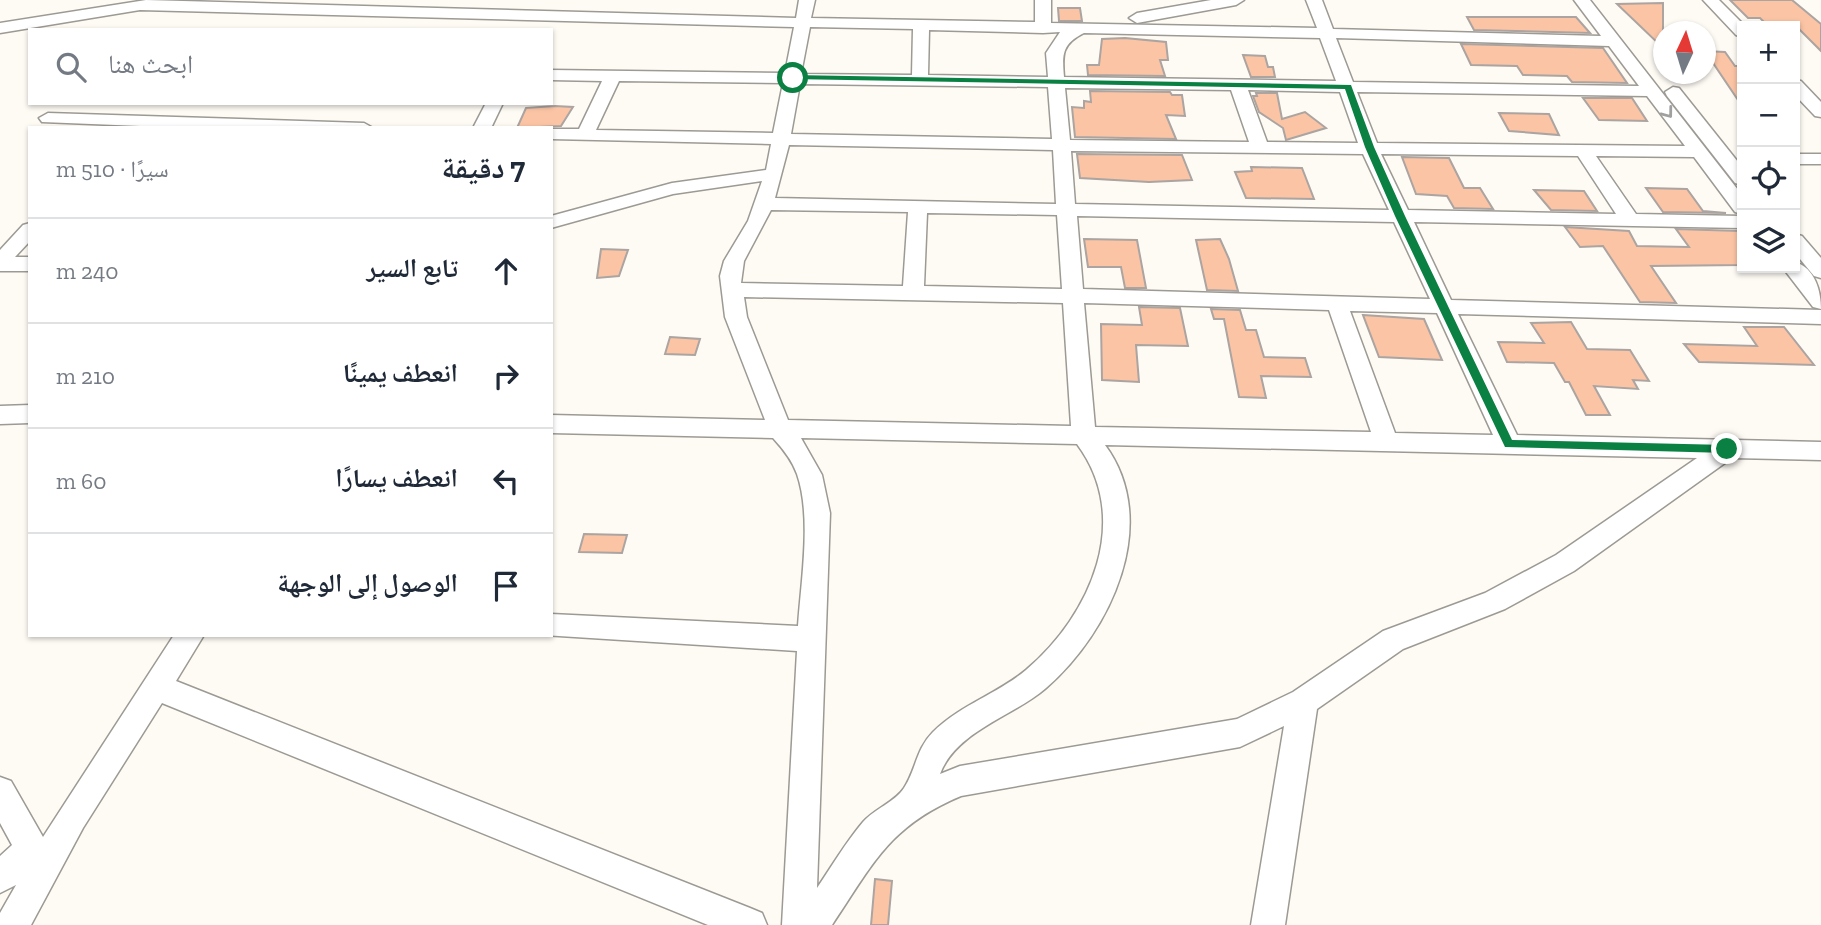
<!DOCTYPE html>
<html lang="ar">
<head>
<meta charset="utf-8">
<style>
	:root { --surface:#fff; --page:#f2f2f3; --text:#1f2937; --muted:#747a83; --line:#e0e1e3 }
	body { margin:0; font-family:"Zilla Slab","Noto Naskh Arabic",serif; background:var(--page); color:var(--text); direction:rtl }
	.controls { position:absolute; right:21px; top:21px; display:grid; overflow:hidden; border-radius:0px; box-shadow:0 2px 5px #0004 }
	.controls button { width:63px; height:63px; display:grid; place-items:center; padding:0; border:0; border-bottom:2px solid var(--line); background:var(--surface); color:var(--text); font:35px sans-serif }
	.compass { position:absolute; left:1653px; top:21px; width:63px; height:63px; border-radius:50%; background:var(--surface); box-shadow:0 2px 5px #0004; rotate:4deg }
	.stop { position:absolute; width:21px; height:21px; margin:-16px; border:5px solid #0b8043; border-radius:50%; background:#fff }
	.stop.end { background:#0b8043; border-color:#fff; box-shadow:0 2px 7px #0008 }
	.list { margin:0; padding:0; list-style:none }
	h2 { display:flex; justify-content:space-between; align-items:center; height:91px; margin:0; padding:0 28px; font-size:30px }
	h2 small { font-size:23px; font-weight:400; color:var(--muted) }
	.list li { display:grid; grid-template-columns:46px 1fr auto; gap:21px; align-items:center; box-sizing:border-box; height:105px; padding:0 28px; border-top:2px solid var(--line) }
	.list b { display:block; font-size:26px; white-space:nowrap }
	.list em { font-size:23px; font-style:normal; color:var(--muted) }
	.icon { flex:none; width:38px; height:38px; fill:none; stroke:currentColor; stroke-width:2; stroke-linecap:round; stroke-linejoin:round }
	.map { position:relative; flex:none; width:1821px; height:925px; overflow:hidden; direction:ltr }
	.search { position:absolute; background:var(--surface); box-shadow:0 2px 5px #0004; left:28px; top:28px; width:525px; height:77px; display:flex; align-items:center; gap:18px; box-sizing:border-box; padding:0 24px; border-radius:0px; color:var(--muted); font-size:26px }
	.panel { position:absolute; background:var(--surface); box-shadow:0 2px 5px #0004; left:28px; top:126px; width:525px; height:511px; border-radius:0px; direction:rtl }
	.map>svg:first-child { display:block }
</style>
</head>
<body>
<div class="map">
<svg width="1821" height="925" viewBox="0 0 1821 925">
	<rect width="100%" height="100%" fill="#fefbf5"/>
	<g fill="#fbc4a5" stroke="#aba4a1" stroke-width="2">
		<path d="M1730,0h62l29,24v27l-25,-25h-28l-8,-8h-12z"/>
		<path d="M1663,3v45l-46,-44z"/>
		<path d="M1058,8h22l2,13h-23z"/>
		<path d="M1467,17h109l14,16 -116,-3z"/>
		<path d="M1125,38l41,4 2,18h-8l5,16 -77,-1 -1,-10h12l3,-26z"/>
		<path d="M1461,44l142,4 24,35 -55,-1 -5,-6 -44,-1 -6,-9 -46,-1z"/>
		<path d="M1705,51l20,1 10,14h7v40z"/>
		<path d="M1243,55l22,1 3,11h5l2,10h-24z"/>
		<path d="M1090,91l80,1 2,3h10l3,21 -19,-1 10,24 -101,-2 -3,-30 12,1v-7l7,1z"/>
		<path d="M1256,93h21l5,26 23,-7 21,16 -40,12 -3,-12 -24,-16 -6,-16h4z"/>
		<path d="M1583,98h49l15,23 -48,-1z"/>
		<path d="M555,106l18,1 -12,19 -44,2 9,-20z"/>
		<path d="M1499,113l50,1 10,21 -50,-4z"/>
		<path d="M1077,154l105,1 10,25 -43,2 -69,-4z"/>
		<path d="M1402,157l47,1 15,30h16l13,21 -39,-1 -7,-12 -31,-2z"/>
		<path d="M1251,167l51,1 12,31 -68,-1 -11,-26 17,-1z"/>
		<path d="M1646,188l41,1 16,22 23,2 -63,-1z"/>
		<path d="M1534,190l50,1 13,20 -46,-1z"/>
		<path d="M1565,227l64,4 8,15 52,1 -13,-18 64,2 2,34 -91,1 25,37 -36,-1 -37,-56 -23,1z"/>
		<path d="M1084,239l53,1 9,48h-21l-4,-21h-33z"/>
		<path d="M1220,239l9,20 9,32 -31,-1 -11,-50z"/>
		<path d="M601,249l27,1 -9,26 -22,2z"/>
		<path d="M1139,307l41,1 8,38 -52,-1 3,37 -37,-2 -1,-56 41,1z"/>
		<path d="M1211,309l29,1 6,20h10l8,27 41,1 6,19 -50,-1 5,22 -27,-1 -15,-78h-10z"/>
		<path d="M1363,315l61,4 18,41 -63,-3z"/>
		<path d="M1571,322l16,27 43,1 19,31 -16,-1 5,9 -44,-3 16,29h-24l-17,-33h-4l-11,-19 -47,-1 -9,-20 46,1 -13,-20z"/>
		<path d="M1744,327h40l30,38 -115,-3 -15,-18 73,2z"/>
		<path d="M670,337l30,2 -5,16 -30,-1z"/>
		<path d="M584,534l43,1 -5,18 -43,-1z"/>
		<path d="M875,879l17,2 -4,44h-17z"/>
	</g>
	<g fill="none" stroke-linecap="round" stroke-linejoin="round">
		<g stroke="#9d9a94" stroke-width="3">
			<g id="street">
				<path d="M146,0l650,18 3,-18h16l-4,18 224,4v-22h16v23l266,5 -11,-28h16l11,29 268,7 -27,-36h16l152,195v19l-7,-2 -41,-55 -98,-1 40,58 106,2v12l-328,-6 37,78 370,10v14l-363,-10 59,121 304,7v18l-89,-2 -158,113 -69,38 -102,40 -86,60 -32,216h-34l33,-199 -44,21 -279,49c-72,30 -88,68 -129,129h-50l15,-274 -254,-16h8v-21l247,12c3,-45 14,-109 -1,-152 -5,-14 -14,-25 -24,-36l-222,-5v-18l214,5 -40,-103 -5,-41 4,-15 24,-40 14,-40 -89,13 -122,34v-12l121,-33 94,-13 5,-26 -220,-5v-10h28l23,-48 -51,-1v-10l234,3 9,-46 -654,-17 -140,23v-10zM810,27l103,2 -1,46 -111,-1zM929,30l114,3 17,-1 -14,21 2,24 -120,-2zM1084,33l236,5 16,43 -272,-4c-2,-23 -2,-33 20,-44zM1336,38l273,8 30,40 -286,-4zM619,81l164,2 -10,50 -177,-3zM800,84l248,3 4,52 -261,-5zM1065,88l166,2 18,52 -179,-2zM1248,90l92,2 18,51 -91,-1zM1357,92l290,4 38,50 -308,-3zM789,145l264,5 3,54 -281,-6zM1071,151l292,3 26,56 -314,-6zM1381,154l197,2 38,58 -208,-4zM771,210l137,2 -5,74 -162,-3 3,-22zM927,213l130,2 5,74 -138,-3zM1077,216l317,6 36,77 -347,-10zM744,297l319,6 8,123 -283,-6 -41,-103zM1084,303l245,7 42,122 -276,-5zM1350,311l87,2 56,122 -98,-2zM801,438l276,6c56,75 14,171 -51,226 -29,24 -66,35 -93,62 -17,17 -17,38 -29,56 -9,14 -30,21 -41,34 -17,20 -31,44 -46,66l13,-375 -8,-38zM1105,445l592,13 -141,97 -71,38 -102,38 -90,61 -56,27 -277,47 -20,8c16,-43 74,-58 106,-86 65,-56 116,-166 59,-243z"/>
				<path d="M1211,0h33l-8,5 -99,18 -8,-5 8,-5z"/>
				<path d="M1703,0h16l26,26h-3v11l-6,-2z"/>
				<path d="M1795,80l6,1 20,21v15l-6,-1 -20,-21z"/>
				<path d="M1673,87l6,1 63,79v18l-7,-2 -68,-87 -2,-4z"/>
				<path d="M486,103h17l-12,25h-18z"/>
				<path d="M48,113l316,10 9,5h-184l-147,-6 -3,-4z"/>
				<rect x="1795" y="154" width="26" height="10"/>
				<path d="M30,223v18l-15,16h15v14h-30v-21l23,-25z"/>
				<path d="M1795,234l7,2 19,22v20l-7,-2 -19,-23z"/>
				<path d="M1795,262c20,6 26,29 26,47l-8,-2 -30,-39h12z"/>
				<path d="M30,405v18l-30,1v-18z"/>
				<path d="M174,635h30l-28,46 574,227 12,5 5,12h-59l-546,-222 -79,125 -52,97h-31v-12l16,-28 -16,8v-37l12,-11 -12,-22v-46l11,4 32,56z"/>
			</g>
		</g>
		<use href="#street" fill="#fff" fill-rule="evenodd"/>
	</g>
	<defs><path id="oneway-chevron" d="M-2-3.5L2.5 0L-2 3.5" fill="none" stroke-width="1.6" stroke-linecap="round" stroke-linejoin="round" transform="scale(1.75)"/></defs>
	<use stroke="#a0a09f" href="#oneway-chevron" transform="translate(1668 113) rotate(53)"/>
	<path fill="#0b8043" d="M793,75l558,10 23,62 31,69 107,224 215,5 5,4 -5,4 -222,-6 -110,-231 -30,-69 -20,-58 -555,-10z"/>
</svg>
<div class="controls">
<button>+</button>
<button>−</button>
<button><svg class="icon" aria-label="locate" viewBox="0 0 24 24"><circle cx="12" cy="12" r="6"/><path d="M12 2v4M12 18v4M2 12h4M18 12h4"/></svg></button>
<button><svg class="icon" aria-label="layers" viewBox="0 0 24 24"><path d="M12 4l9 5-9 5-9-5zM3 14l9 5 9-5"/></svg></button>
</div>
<svg class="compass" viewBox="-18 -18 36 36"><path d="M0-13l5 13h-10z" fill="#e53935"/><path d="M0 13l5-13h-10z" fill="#747a83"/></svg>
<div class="stop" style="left:793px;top:78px"></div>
<div class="stop end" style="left:1727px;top:449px"></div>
<div class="search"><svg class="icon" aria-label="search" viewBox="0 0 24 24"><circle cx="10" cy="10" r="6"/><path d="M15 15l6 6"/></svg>ابحث هنا</div>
<section class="panel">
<h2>7 دقيقة<small>سيرًا · 510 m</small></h2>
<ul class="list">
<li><svg class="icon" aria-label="ahead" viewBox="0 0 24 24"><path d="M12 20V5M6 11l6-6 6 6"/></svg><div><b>تابع السير</b></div><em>240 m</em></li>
<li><svg class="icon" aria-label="right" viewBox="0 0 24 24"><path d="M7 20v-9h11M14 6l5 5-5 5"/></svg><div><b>انعطف يمينًا</b></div><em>210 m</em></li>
<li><svg class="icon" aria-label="left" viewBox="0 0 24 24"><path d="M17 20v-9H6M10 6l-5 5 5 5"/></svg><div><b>انعطف يسارًا</b></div><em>60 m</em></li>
<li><svg class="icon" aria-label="arrive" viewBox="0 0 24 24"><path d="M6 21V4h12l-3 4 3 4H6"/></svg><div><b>الوصول إلى الوجهة</b></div></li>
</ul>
</section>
</div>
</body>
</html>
